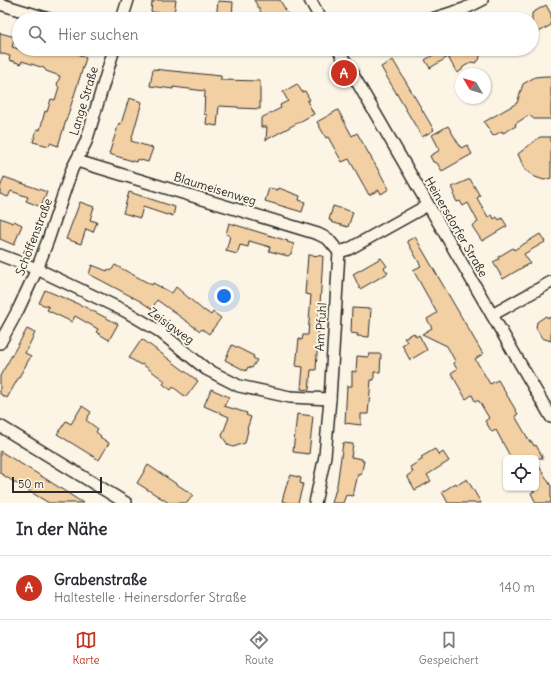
<!DOCTYPE html>
<html lang="de">
<head>
<meta charset="utf-8">
<style>
	:root { --surface:#fff; --page:#f7f7f7; --text:#2b2b33; --muted:#7c7c81; --line:#e1e1e2; --accent:#c8321e }
	body { margin:0; font-family:Delius,sans-serif; background:var(--page); color:var(--text) }
	.controls { position:absolute; right:12px; bottom:12px; display:grid; overflow:hidden; border-radius:6px; box-shadow:0 1px 3px #0004 }
	.controls button { width:36px; height:36px; display:grid; place-items:center; padding:0; border:0; border-bottom:1px solid var(--line); background:var(--surface); color:var(--text); font:20px sans-serif }
	.compass { position:absolute; left:455px; top:68px; width:36px; height:36px; border-radius:50%; background:var(--surface); box-shadow:0 1px 3px #0004; rotate:308deg }
	.scale { position:absolute; left:12px; bottom:10px; width:90px; box-sizing:border-box; padding-left:4px; border:2px solid #2b2b2b; border-top:0; font-size:11px; line-height:14px; white-space:nowrap; color:#2b2b2b; -webkit-text-stroke:3px #fcf5e5; paint-order:stroke }
	.you { position:absolute; left:224px; top:296px; width:14px; height:14px; margin:-10px; border:3px solid #fff; border-radius:50%; background:#1a73e8; box-shadow:0 0 0 6px #1a73e833 }
	.badge { display:grid; place-items:center; width:26px; height:26px; border-radius:50%; background:var(--accent); color:#fff; font-size:13px; font-weight:700 }
	.pin { position:absolute; translate:-50% -50%; border:2px solid #fff; box-shadow:0 1px 4px #0006 }
	.list { margin:0; padding:0; list-style:none }
	h2 { display:flex; justify-content:space-between; align-items:center; height:52px; margin:0; padding:0 16px; font-size:17px }
	h2 small { font-size:13px; font-weight:400; color:var(--muted) }
	.list li { display:grid; grid-template-columns:26px 1fr auto; gap:12px; align-items:center; box-sizing:border-box; height:64px; padding:0 16px; border-top:1px solid var(--line) }
	.list b { display:block; font-size:15px; white-space:nowrap }
	.list p { margin:0; font-size:13px; white-space:nowrap; color:var(--muted) }
	.list em { font-size:13px; font-style:normal; color:var(--muted) }
	.icon { flex:none; width:22px; height:22px; fill:none; stroke:currentColor; stroke-width:2; stroke-linecap:round; stroke-linejoin:round }
	.map { position:relative; flex:none; width:551px; height:503px; overflow:hidden }
	.search { position:absolute; background:var(--surface); box-shadow:0 1px 3px #0004; left:12px; right:12px; top:12px; height:44px; display:flex; align-items:center; gap:10px; box-sizing:border-box; padding:0 14px; border-radius:22px; color:var(--muted); font-size:15px }
	.sheet { height:116px; background:var(--surface) }
	nav { display:flex; justify-content:space-around; align-items:center; box-sizing:border-box; height:56px; border-top:1px solid var(--line); background:var(--surface); font-size:11px; color:var(--muted) }
	nav a { display:grid; justify-items:center; gap:2px }
	nav .on { color:var(--accent) }
	.map>svg:first-child { display:block }
</style>
</head>
<body>
<div class="map">
<svg width="551" height="503" viewBox="0 0 551 503">
	<rect width="100%" height="100%" fill="#fcf5e5"/>
	<filter id="ink" filterUnits="userSpaceOnUse"><feTurbulence type="fractalNoise" baseFrequency=".025" numOctaves="2"/><feDisplacementMap in="SourceGraphic" scale="8" xChannelSelector="R" yChannelSelector="G"/><feConvolveMatrix kernelMatrix="1 2 1 2 8 2 1 2 1" color-interpolation-filters="sRGB"/></filter>
	<g filter="url(#ink)">
		<g fill="#f3d0a4" stroke="#2b2b2b">
			<path d="M154,0h22l-2,14 -23,-2 1,-10h2z"/>
			<path d="M254,0h26l9,16 -5,3h-19z"/>
			<path d="M218,1l15,1 -1,17h-16z"/>
			<path d="M546,5l5,9v11l-19,11v-23z"/>
			<path d="M0,33l15,4 -3,10 7,2 22,6 2,-6h15l6,2 3,-2 19,9 -28,88 -8,-3 -1,3 -16,-4 4,-13 3,1 5,-19 2,1 4,-13 4,1 4,-13 -2,-2 3,-9 -14,-5 -2,-3 -22,-7 -1,3 -12,-4 1,-4 -10,-3z"/>
			<path d="M443,49h39l-3,11 -4,3 -3,-1 -9,5 -1,3 -5,3 -9,-16 -18,11 -5,-8z"/>
			<path d="M393,60l41,70 -12,7 -41,-70z"/>
			<path d="M153,69l68,7v4l39,1v28l-22,-1v-1l-19,-1 -2,20 -11,-2 1,-9 -3,-1 1,-23 -32,-4v2l-23,-3z"/>
			<path d="M546,76h5v43h-17l-5,-4 -14,9 1,2 -13,7 -1,-2 -9,5 -9,-14 33,-19 6,-19 12,-7z"/>
			<path d="M297,84l5,8 3,-1 5,9 -3,1 7,13 -48,26 1,-13h-6v-9l20,-10 -1,-3 8,-4 -5,-9z"/>
			<path d="M129,98l13,4 -11,39 22,7 -5,14 -11,-3 -1,3 -27,-8 10,-31 2,1z"/>
			<path d="M338,110l14,26 5,-3 32,56 -8,5 -2,-4 -10,5 -20,-36 -7,3 -14,-25 -2,1 -9,-16z"/>
			<path d="M448,126l13,22 6,-3 5,9 -30,17 -5,-8 -4,-1 -3,-6 10,-6 -8,-15z"/>
			<path d="M540,137h11v41l-7,2 -9,-3 -10,-7 -7,-16z"/>
			<path d="M4,177l43,15 -6,15 -15,-6 2,-4 -17,-6 -3,6 -8,-3v-6z"/>
			<path d="M470,179l10,17 -3,2 11,19 4,-2 2,4 3,-2 2,3 3,-2 5,8 -25,15 -10,-15 6,-4 -10,-19 -5,3 -3,-5 -3,1 -4,-8 2,-1 -3,-6z"/>
			<path d="M269,188l9,2 1,-2 21,8 -1,4 6,2 -3,10 -37,-11z"/>
			<path d="M129,192l46,15 -2,9 -5,-2 -1,1 -24,-8 -3,11 -17,-5z"/>
			<path d="M80,202l14,5 -4,13 7,2 -4,10 -7,-3 -5,15 -15,-5z"/>
			<path d="M333,206l20,6 -5,15 -17,-5 1,-1 -3,-1z"/>
			<path d="M0,218l13,5 1,-2 8,4 -8,20 -14,-6z"/>
			<path d="M229,223l59,18 -1,1 7,2 -2,9 -4,3 -19,-5 1,-4 -21,-6 -1,6 -8,-2 -3,9 -11,-3 4,-15 -4,-2z"/>
			<path d="M540,234l5,8 -21,12 6,9 -27,16 -10,-17 6,-3 -1,-2 15,-9 1,2z"/>
			<path d="M415,237l68,117 -8,5 8,13 7,12 8,-4 20,34 -3,2 15,26h2l2,4 2,-1 7,13h-32l-15,-28 -4,2 -7,-11 4,-3 -10,-17h-4l-3,-6 -6,4 -15,-26 6,-4 -3,-5 1,-3 -8,-15 -25,-12 10,-6 -5,-9 10,-6 -24,-43 8,-4 -14,-25z"/>
			<path d="M308,255l15,1 -7,114h-5l-2,20 -8,-1 2,-22 -7,-1 3,-27 3,1 1,-5h5l3,-40 -6,-1z"/>
			<path d="M381,258l6,8 -3,2 4,5 -28,16 -7,-15z"/>
			<path d="M92,265l15,6 1,-2 3,2 4,-6 37,20 1,-2 19,10 4,-6 28,24v-1l7,5 2,-3 8,6 -12,16 -7,-5 -2,2 -43,-31 -5,9 -12,-8 -51,-27z"/>
			<path d="M45,290l40,17 33,17 -9,16 -13,-8 2,-3 -23,-13 -3,6 -25,-12 2,-3 -10,-4z"/>
			<path d="M352,308l19,1 -2,28 -12,-1 1,-2 -7,-1z"/>
			<path d="M546,316l2,2 3,-1v24l-9,-3 -6,-10 1,-6z"/>
			<path d="M27,329l8,4 -10,20 6,3 -24,42 -7,-4v-18z"/>
			<path d="M414,333l2,4 3,-2 8,15 -17,10 -8,-15 5,-3 -3,-4z"/>
			<path d="M142,339l56,42 -12,16 -13,-10 -2,3 -8,-6 2,-3 -23,-17 -1,1 -12,-7z"/>
			<path d="M232,345l22,11 -1,2 4,2 -5,8 -4,-1 -2,4 -21,-11z"/>
			<path d="M369,354h12l-1,18h-6v8h-3l-3,34h-7v11l-16,-2 2,-37h5v-15l4,1 1,-16 11,1z"/>
			<path d="M211,389l18,8 -5,9 23,7 -1,2 5,2 -4,12 1,1 -3,13 -12,4 -5,-2 -6,-9 7,-19 -25,-11z"/>
			<path d="M82,406l9,6 -5,8 12,9 -2,3 5,4 -1,1 9,6 -10,17 -42,-26 9,-13 5,3z"/>
			<path d="M297,414l16,2 -4,38 -16,-2z"/>
			<path d="M343,443l10,1 -2,13 11,2v2h2l-3,14 -3,-1 -5,22 -7,-1 -3,8h-11l5,-18z"/>
			<path d="M435,449l4,6 4,-3 6,9 -22,14 4,6 -16,9 -8,-14 6,-4 -3,-5 13,-8 -2,-2z"/>
			<path d="M0,451l46,28 37,24h-34l-35,-21 -14,-9z"/>
			<path d="M536,461l15,25v17h-15l-5,-10 5,-3z"/>
			<path d="M148,465l45,30 -6,8h-18l-32,-20z"/>
			<path d="M291,475l10,3 -1,5 3,1 -5,19h-9l-7,-2 6,-21h1z"/>
			<path d="M467,479l14,24h-33l-6,-11 14,-9 1,2z"/>
		</g>
		<g fill="none" stroke-linecap="round" stroke-linejoin="round">
			<g stroke="#2b2b2b" stroke-width="14">
				<g id="minor">
					<path d="M310,0l11,19"/>
					<path d="M0,4l49,15"/>
					<path d="M122,19l6,-19"/>
					<path d="M432,19l32,-10 18,-9"/>
					<path d="M338,49l213,368"/>
					<path d="M77,161l241,73 10,5 11,13"/>
					<path d="M339,252l10,-3 79,-44"/>
					<path d="M0,255l37,14 88,42 34,20 47,38 33,17 51,11 40,2"/>
					<path d="M492,315l59,-33"/>
					<path d="M0,343l18,-33 19,-41 11,-29 24,-71 14,-27 28,-93"/>
					<path d="M0,426l126,77"/>
					<path d="M315,503l10,-47 5,-57 9,-147"/>
				</g>
			</g>
			<use href="#minor" stroke="#fcf5e5" stroke-width="11"/>
		</g>
	</g>
	<g text-anchor="middle" stroke-width="4" stroke-linejoin="round" paint-order="stroke">
		<g font-size="12" fill="#2b2b2b" stroke="#fcf5e5">
			<text transform="translate(84 101) rotate(-73)" y="4">Lange Straße</text>
			<text transform="translate(215 189) rotate(17)" y="4">Blaumeisenweg</text>
			<text transform="translate(456 227) rotate(60)" y="4">Heinersdorfer Straße</text>
			<text transform="translate(34 237) rotate(-69)" y="4">Schöffenstraße</text>
			<text transform="translate(171 326) rotate(36)" y="4">Zeisigweg</text>
			<text transform="translate(321 327) rotate(-87)" y="4">Am Pfuhl</text>
		</g>
	</g>
</svg>
<div class="controls">
<button><svg class="icon" aria-label="locate" viewBox="0 0 24 24"><circle cx="12" cy="12" r="6"/><path d="M12 2v4M12 18v4M2 12h4M18 12h4"/></svg></button>
</div>
<svg class="compass" viewBox="-18 -18 36 36"><path d="M0-13l5 13h-10z" fill="#e53935"/><path d="M0 13l5-13h-10z" fill="#7c7c81"/></svg>
<div class="scale">50 m</div>
<div class="you"></div>
<div class="pin badge" style="left:344px;top:73px">A</div>
<div class="search"><svg class="icon" aria-label="search" viewBox="0 0 24 24"><circle cx="10" cy="10" r="6"/><path d="M15 15l6 6"/></svg>Hier suchen</div>
</div>
<section class="sheet">
<h2>In der Nähe<small></small></h2>
<ul class="list">
<li><span class="badge">A</span><div><b>Grabenstraße</b><p>Haltestelle · Heinersdorfer Straße</p></div><em>140 m</em></li>
</ul>
</section>
<nav>
<a class="on"><svg class="icon" aria-label="map" viewBox="0 0 24 24"><path d="M3 6l6-2 6 2 6-2v14l-6 2-6-2-6 2zM9 4v14M15 6v14"/></svg>Karte</a>
<a><svg class="icon" aria-label="directions" viewBox="0 0 24 24"><path d="M12 3l9 9-9 9-9-9zM9 14v-3h6M13 9l2 2-2 2"/></svg>Route</a>
<a><svg class="icon" aria-label="saved" viewBox="0 0 24 24"><path d="M7 4h10v16l-5-4-5 4z"/></svg>Gespeichert</a>
</nav>
</body>
</html>
